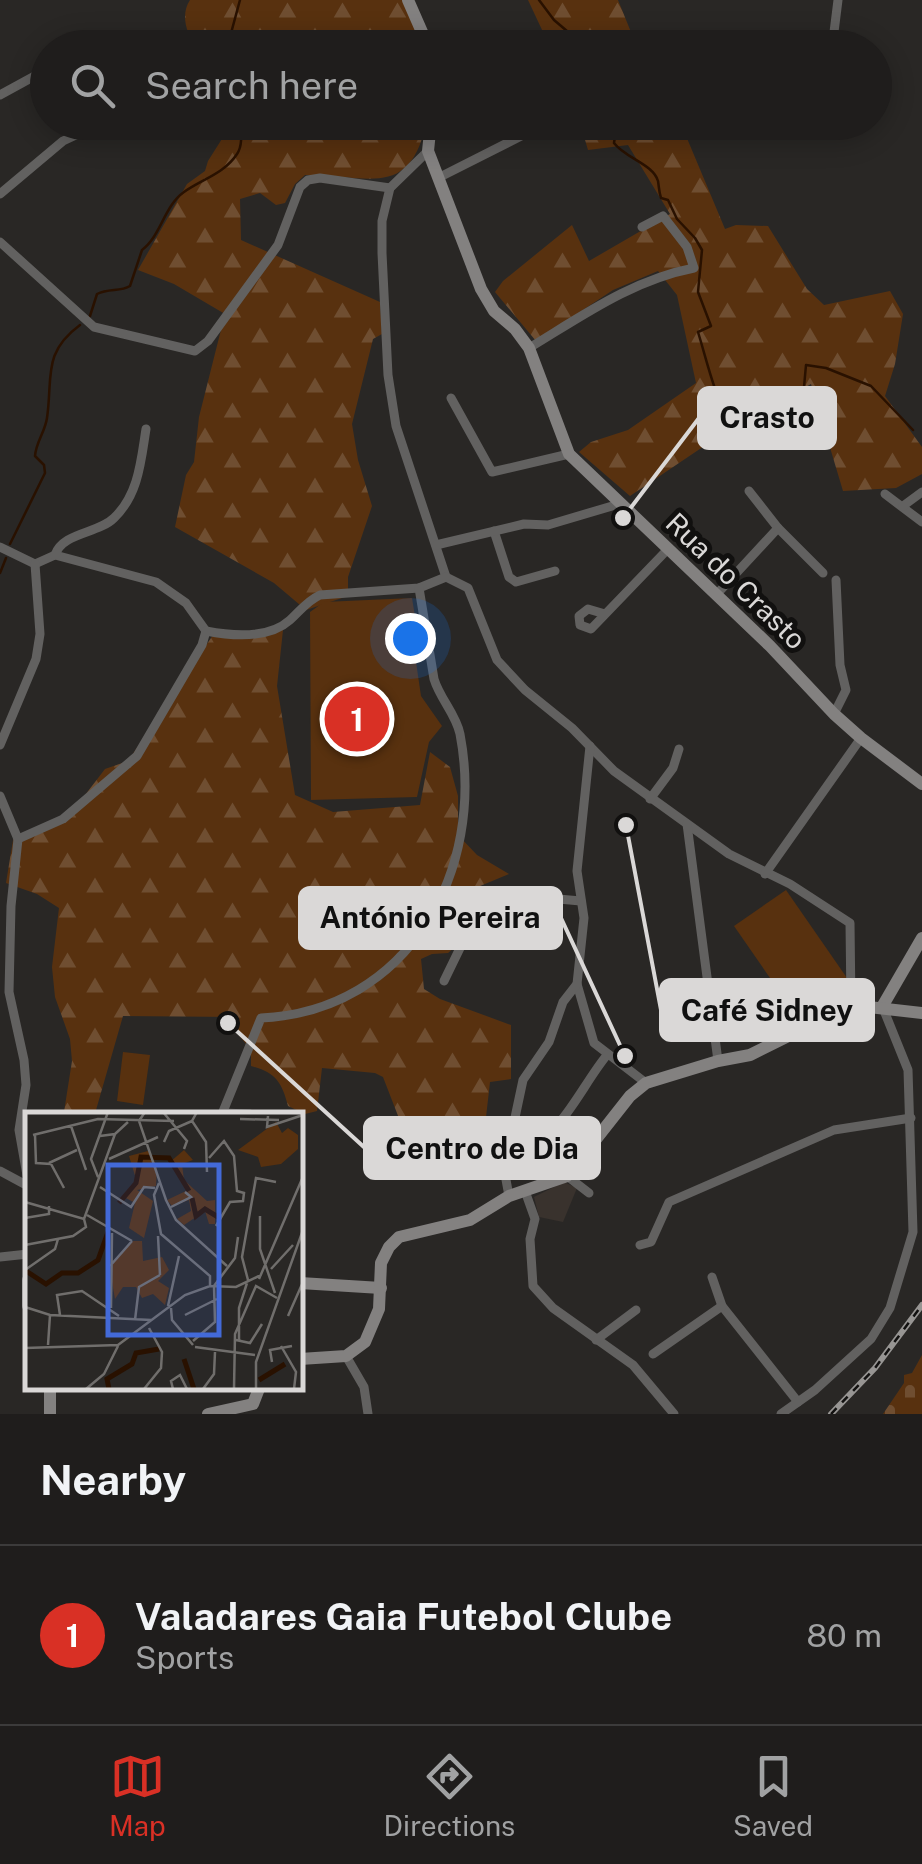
<!DOCTYPE html>
<html lang="en">
<head>
<meta charset="utf-8">
<style>
	:root { --surface:#1f1d1c; --page:#2c2a29; --text:#f1f3f6; --muted:#a1a2a3; --line:#3c3b3b; --accent:#d93025 }
	body { margin:0; font-family:"Public Sans",sans-serif; background:var(--page); color:var(--text) }
	.you { position:absolute; left:410px; top:638px; width:35px; height:35px; margin:-25px; border:8px solid #fff; border-radius:50%; background:#1a73e8; box-shadow:0 0 0 15px #1a73e833 }
	.badge { display:grid; place-items:center; width:65px; height:65px; border-radius:50%; background:var(--accent); color:#fff; font-size:32px; font-weight:700 }
	.pin { position:absolute; translate:-50% -50%; border:5px solid #fff; box-shadow:0 2px 10px #0006 }
	.list { margin:0; padding:0; list-style:none }
	h2 { display:flex; justify-content:space-between; align-items:center; height:130px; margin:0; padding:0 40px; font-size:42px }
	h2 small { font-size:32px; font-weight:400; color:var(--muted) }
	.list li { display:grid; grid-template-columns:65px 1fr auto; gap:30px; align-items:center; box-sizing:border-box; height:180px; padding:0 40px; border-top:2px solid var(--line) }
	.list b { display:block; font-size:38px; white-space:nowrap }
	.list p { margin:0; font-size:32px; white-space:nowrap; color:var(--muted) }
	.list em { font-size:32px; font-style:normal; color:var(--muted) }
	.icon { flex:none; width:55px; height:55px; fill:none; stroke:currentColor; stroke-width:2; stroke-linecap:round; stroke-linejoin:round }
	.map { position:relative; flex:none; width:922px; height:1414px; overflow:hidden }
	.search { position:absolute; background:var(--surface); box-shadow:0 5px 25px #0003; left:30px; right:30px; top:30px; height:110px; display:flex; align-items:center; gap:25px; box-sizing:border-box; padding:0 35px; border-radius:55px; color:var(--muted); font-size:38px }
	.sheet { height:310px; background:var(--surface) }
	nav { display:flex; justify-content:space-around; align-items:center; box-sizing:border-box; height:140px; border-top:2px solid var(--line); background:var(--surface); font-size:28px; color:var(--muted) }
	nav a { display:grid; justify-items:center; gap:5px }
	nav .on { color:var(--accent) }
	.map>svg:first-child { display:block }
</style>
</head>
<body>
<div class="map">
<svg width="922" height="1414" viewBox="0 0 922 1414">
	<defs>
		<pattern id="forest-firs" width="22" height="20" patternUnits="userSpaceOnUse" patternTransform="scale(2.5)"><rect width="22" height="20" fill="#58310f"/><path d="M5 1l3.5 6h-7zM16 11l3.5 6h-7z" fill="#6f4e31"/></pattern>
		<pattern id="cemetery-stones" width="16" height="16" patternUnits="userSpaceOnUse" patternTransform="scale(2.5)"><rect width="16" height="16" fill="#58310f"/><path d="M2 7V4a2 2 0 0 1 4 0v3zM10 15v-3a2 2 0 0 1 4 0v3z" fill="#6f4e31"/></pattern>
	</defs>
	<rect width="100%" height="100%" fill="#292725"/>
	<path fill="#39322d" d="M564,1182l13,6 -14,34 -24,-5 -5,-20z"/>
	<g fill="url(#forest-firs)">
		<path d="M190,0h213l6,5 13,42h-227c-8,-14 -15,-32 -5,-47z"/>
		<path d="M528,0h90l19,47h-73l-21,-15z"/>
		<path d="M232,123h194c-16,78 -61,51 -121,52l-10,9 -10,19 -9,2 -16,-12 -20,6 1,41 139,62 2,32 -9,5 -21,85 6,36 14,46 -24,71v19l-42,14 -32,-27 -99,-56 11,-52 8,-13 5,-45 26,-103 -51,-30 -36,-14 49,-86 18,-13 3,-10z"/>
		<path d="M580,123h58l-3,11 46,-10 44,105 11,-4 32,1 39,63 17,16 66,-14 13,23 -8,50 -10,32 37,51v27l-26,14 -53,3 -32,-107 -80,44 -101,68 -51,-44 12,-10 37,-12 68,-47 -19,-88 -19,-24 -45,19 -77,51 -41,-49 8,-11 69,-56 17,36 81,-47 -42,-69 -40,5z"/>
		<path d="M283,630l-6,56 18,109 38,17 87,-7 10,-53 20,15 8,29v39l19,20 32,19 -77,32 10,11 21,12 -5,15 -10,9 -16,1 -11,5 3,30 16,10 71,26v54l-21,3 -8,70 -5,10 -21,8 -39,-17 -10,-14 -24,-62 -8,-4 -53,-5 -5,43 -12,3 -17,-8c-6,-24 -13,-34 -37,-40v-16l-14,-17v-16l-114,-1 -27,94 -32,2 8,-51 -2,-22 -15,-42 -3,-30 7,-59 -22,-14 -31,-11 8,-49 30,-3 38,-32 23,-30 23,-8 85,-126h38z"/>
	</g>
	<path fill="url(#cemetery-stones)" d="M922,1355v59h-39l21,-31v-8l8,-2z"/>
	<g fill="#58310f">
		<path d="M412,598l8,49 -6,1 7,48 21,30 -13,16 -12,55 -106,3 -1,-188 14,-10z"/>
		<path d="M786,890l61,88 -52,36 -61,-88z"/>
		<path d="M123,1052l27,3 -7,50 -26,-4z"/>
	</g>
	<g fill="none" stroke-linecap="round" stroke-linejoin="round">
		<g stroke="#291100" stroke-width="2.5">
			<path d="M539,0l15,20 33,28"/>
			<path d="M227,48l13,-48"/>
			<path d="M617,122l-3,21c11,15 39,21 44,38 1,6 1,11 3,17l7,2 9,19 18,19 7,12 -4,42 13,34 -13,6c22,72 27,134 106,55l2,-22 20,3 45,18 42,44"/>
			<path d="M90,316l7,-22c12,-6 23,-2 33,-8l12,-36c19,-14 22,-44 42,-58 18,-13 40,-18 53,-38 6,-9 4,-21 3,-32"/>
			<path d="M10,544l35,-71 -1,-8 -9,-9c1,-14 10,-24 12,-38 6,-41 -5,-65 33,-93"/>
			<path d="M0,573l6,-15"/>
		</g>
		<g stroke="#626160" stroke-width="9">
			<path d="M832,48l6,-48"/>
			<path d="M0,95l42,-23 6,6"/>
			<path d="M428,151l-38,37 -8,33v32l6,122 8,51 50,151"/>
			<path d="M438,178l89,-45"/>
			<path d="M0,194l63,-53 41,-19"/>
			<path d="M0,242l94,85 101,24 13,-10 70,-96 22,-58 8,-7 12,-2 70,10"/>
			<path d="M529,348c53,-32 103,-68 165,-80l-7,-21 -24,-31 -21,11"/>
			<path d="M451,398l41,74 77,-18"/>
			<path d="M749,491l29,37 45,45"/>
			<path d="M885,494l37,28"/>
			<path d="M903,506l19,-14"/>
			<path d="M494,531l15,46 7,5 39,-11"/>
			<path d="M436,545l88,-21 24,1 71,-21"/>
			<path d="M0,547l35,17 20,-9 101,27 30,21 20,28"/>
			<path d="M55,555c8,-23 43,-21 59,-37 25,-24 27,-58 32,-89"/>
			<path d="M446,577l22,11 29,72 28,30 47,38 42,43 115,83 61,30 60,39 1,82"/>
			<path d="M717,594l61,-66"/>
			<path d="M605,614l-17,-5 -9,7 1,9 11,4 77,-80"/>
			<path d="M206,631c26,5 63,8 84,-11 11,-10 17,-19 30,-25l99,-7 27,-11"/>
			<path d="M834,714l12,-24 -6,-25 -4,-85"/>
			<path d="M0,745l36,-86 4,-25 -5,-70"/>
			<path d="M0,796l18,43 -7,67 -2,86 15,68 2,25 -7,45 9,51"/>
			<path d="M650,799l23,-31 6,-19"/>
			<path d="M687,824l31,237"/>
			<path d="M18,839l45,-20 74,-63 65,-111 4,-14"/>
			<path d="M765,874l96,-136"/>
			<path d="M433,916l34,5"/>
			<path d="M467,921c47,-20 62,-26 114,-20"/>
			<path d="M444,981l17,-35 6,-25"/>
			<path d="M577,984l17,59 52,40"/>
			<path d="M222,1113l28,1"/>
			<path d="M222,1114l39,-96c148,-7 225,-148 199,-284 -4,-20 -20,-35 -26,-55l-15,-91"/>
			<path d="M507,1156c50,-7 71,-66 100,-101"/>
			<path d="M0,1171l28,15"/>
			<path d="M567,1176l22,17"/>
			<path d="M525,1191l10,28 -5,20 3,47 20,22 80,57 41,49"/>
			<path d="M509,1196l-5,-27 19,-89 26,-38 14,-40 14,-18 7,-66 -7,-47 13,-125"/>
			<path d="M640,1245l11,-3 18,-40 165,-72 77,-12"/>
			<path d="M0,1257l28,-3"/>
			<path d="M712,1277l10,29 76,96"/>
			<path d="M596,1340l40,-30"/>
			<path d="M653,1354l69,-48"/>
			<path d="M346,1356l18,31 4,27"/>
			<path d="M781,1414l34,-24 56,-51 19,-31 23,-76 -5,-162 -25,-62"/>
		</g>
		<g stroke="#838180" stroke-width="12">
			<path d="M408,0l21,48"/>
			<path d="M431,122l-3,29 53,138 13,22 21,18 14,19 40,106 201,192 64,68 27,24 61,46"/>
			<path d="M882,1007l40,-69"/>
			<path d="M28,1280v26"/>
			<path d="M300,1283l81,5"/>
			<path d="M300,1359l46,-3 19,-14 14,-33 2,-46 8,-16 10,-10 71,-17 39,-24 58,-20 63,-80 16,-13 72,-22 32,-6 101,-50 71,8"/>
			<path d="M50,1386v28"/>
			<path d="M208,1414l45,-10 7,-18"/>
		</g>
		<g stroke="#979593" stroke-width="6">
			<path id="rail" d="M831,1414l44,-46 47,-63"/>
		</g>
		<use href="#rail" stroke="#11100f" stroke-width="2.5" stroke-dasharray="8" stroke-linecap="butt"/>
	</g>
	<g text-anchor="middle" stroke-width="10" stroke-linejoin="round" paint-order="stroke">
		<g font-size="28" fill="#dad8d7" stroke="#11100f">
			<text transform="translate(736 581) rotate(44)" y="10">Rua do Crasto</text>
		</g>
	</g>
	<g transform="translate(25 1112)">
		<rect width="278" height="278" fill="#292725"/>
		<path d="M251,10l6,11 6,-5 10,7v14l-17,15 -20,3 -3,-10 -20,-7zM159,38l9,10 -11,4 2,16 23,21 8,-1v24h-6l-4,-13 -21,14 -7,-6 14,-8 -2,-11 -17,6 -5,-6 21,-10 -18,-28zM123,39l9,15 -1,20 -19,4 16,11 -9,37 -15,-10 6,-25 -11,-6 12,-18 -7,-23zM108,129h9l1,20 19,-4 7,13 -11,11 11,7 -4,17 -12,-11 -11,4 -6,-11h-13l-8,12 -6,-34z" fill="#58310f"/>
		<path fill="none" stroke="#291100" stroke-width="5" d="M167,86l4,18 9,-7 13,8M94,91l17,-20 5,-26 28,1 20,33M1,159l20,13 16,-11h16l20,-13 10,-28M159,247l10,30M234,268l26,-16M84,277l-2,-10 25,-15 4,-11 23,-4"/>
		<path fill="none" stroke="#706e6c" stroke-width="2.5" d="M120,0l-6,9 27,79 10,20 51,46M138,0l24,29 -3,8M172,0l-5,9 14,21 1,30M243,4l-1,11 36,-12M215,7l39,1M46,14l15,44M8,23l65,-16 76,2M10,23l1,28 15,1 13,24M75,24l15,-2 13,-12M139,30l5,-11 23,-10M184,46l15,-17 10,15 3,35 7,2 -1,8 -13,1 -14,24M84,47l49,-22M24,51l28,-13M73,65l-7,-18 17,-47M134,71l-5,12 7,39 49,42v10M75,75l31,20 13,-20 11,1M0,90l59,17 31,-85M146,95l20,-10 -6,-5M62,103l45,26M235,104v33l15,44M0,106l24,-4v-8M133,124l2,39M0,133l48,-9 13,-9 -2,-8M85,154l22,-25M246,157l22,-24M0,158l30,-21 3,-10M234,167l43,-100M223,168l-6,-23 14,-79 20,4M143,194l11,-50M0,195l25,8 101,5M86,196l1,-75M146,196l1,12 21,25M35,203l-3,-20 25,-4 37,25M160,203l32,-16M263,204l15,-34M110,208l4,-33 21,-12M211,228l14,3 12,-19M168,229l22,-19 -1,-36 21,-28 3,-21M214,229v-33l8,-25M23,233l2,-30M256,234l15,26 -2,17M170,235l60,8M0,236l93,-3 67,-50 25,-9 26,1 25,-12M247,250l-2,-12 22,-4M61,277l18,-15 14,-28M119,277l17,-21 1,-16 -13,-24M148,277l-2,-8 9,-6 7,14M178,277l11,-15 1,-22M209,277l1,-55 21,-48 21,12M231,277v-27l47,-132"/>
		<path fill="#436ad8" fill-opacity="0.15" stroke="#436ad8" stroke-width="5" d="M83,53h111v170h-111z"/>
		<rect width="278" height="278" fill="none" stroke="#dad8d7" stroke-width="5"/>
	</g>
	<path fill="none" stroke="#dad8d7" stroke-width="4" d="M623 518L699 418M625 1056L561 918M626 825L661 1010M228 1023L365 1148"/>
	<g fill="#dad8d7" stroke="#11100f" stroke-width="4">
		<circle cx="623" cy="518" r="10"/>
		<circle cx="625" cy="1056" r="10"/>
		<circle cx="626" cy="825" r="10"/>
		<circle cx="228" cy="1023" r="10"/>
	</g>
	<g fill="#dad8d7" stroke="#dad8d7" stroke-width="4">
		<rect x="699" y="388" width="136" height="60" rx="10"/>
		<rect x="300" y="888" width="261" height="60" rx="10"/>
		<rect x="661" y="980" width="212" height="60" rx="10"/>
		<rect x="365" y="1118" width="234" height="60" rx="10"/>
	</g>
	<g font-size="30" text-anchor="middle" font-weight="bold" fill="#111">
		<text x="767" y="428">Crasto</text>
		<text x="430" y="928">António Pereira</text>
		<text x="767" y="1021">Café Sidney</text>
		<text x="482" y="1159">Centro de Dia</text>
	</g>
</svg>
<div class="you"></div>
<div class="pin badge" style="left:357px;top:719px">1</div>
<div class="search"><svg class="icon" aria-label="search" viewBox="0 0 24 24"><circle cx="10" cy="10" r="6"/><path d="M15 15l6 6"/></svg>Search here</div>
</div>
<section class="sheet">
<h2>Nearby<small></small></h2>
<ul class="list">
<li><span class="badge">1</span><div><b>Valadares Gaia Futebol Clube</b><p>Sports</p></div><em>80 m</em></li>
</ul>
</section>
<nav>
<a class="on"><svg class="icon" aria-label="map" viewBox="0 0 24 24"><path d="M3 6l6-2 6 2 6-2v14l-6 2-6-2-6 2zM9 4v14M15 6v14"/></svg>Map</a>
<a><svg class="icon" aria-label="directions" viewBox="0 0 24 24"><path d="M12 3l9 9-9 9-9-9zM9 14v-3h6M13 9l2 2-2 2"/></svg>Directions</a>
<a><svg class="icon" aria-label="saved" viewBox="0 0 24 24"><path d="M7 4h10v16l-5-4-5 4z"/></svg>Saved</a>
</nav>
</body>
</html>
